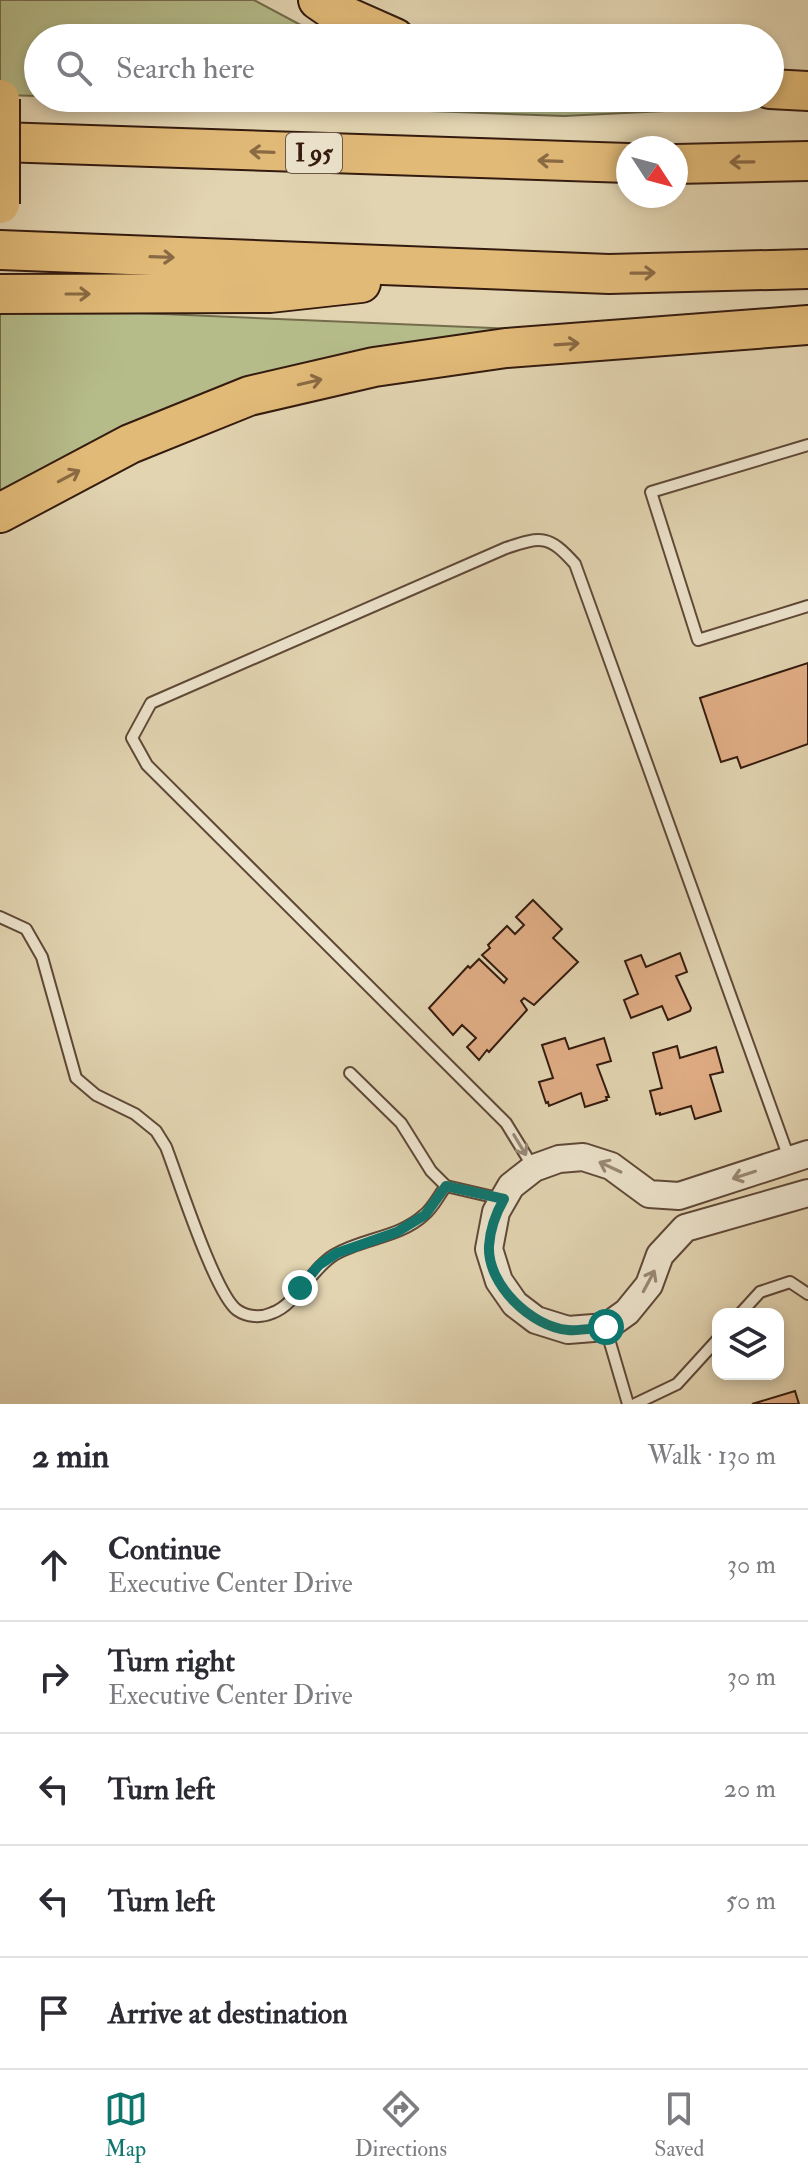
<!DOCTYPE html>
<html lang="en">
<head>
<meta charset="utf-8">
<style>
	:root { --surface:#fff; --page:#f7f7f7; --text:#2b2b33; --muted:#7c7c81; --line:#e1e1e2; --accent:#0f766e }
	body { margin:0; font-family:"IM FELL Double Pica",serif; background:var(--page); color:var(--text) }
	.controls { position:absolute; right:24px; bottom:24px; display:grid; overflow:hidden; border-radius:16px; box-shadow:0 4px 12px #0003 }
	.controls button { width:72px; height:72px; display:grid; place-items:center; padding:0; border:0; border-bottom:2px solid var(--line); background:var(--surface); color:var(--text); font:40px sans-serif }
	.compass { position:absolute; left:616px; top:136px; width:72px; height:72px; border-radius:50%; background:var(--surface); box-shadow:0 4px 12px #0003; rotate:126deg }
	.stop { position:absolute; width:24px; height:24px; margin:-18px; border:6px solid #0f766e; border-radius:50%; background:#fff }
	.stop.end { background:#0f766e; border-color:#fff; box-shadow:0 2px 8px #0008 }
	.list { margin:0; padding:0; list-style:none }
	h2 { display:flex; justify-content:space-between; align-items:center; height:104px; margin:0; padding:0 32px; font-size:34px }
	h2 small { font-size:26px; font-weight:400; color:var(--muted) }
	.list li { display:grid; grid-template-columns:52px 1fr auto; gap:24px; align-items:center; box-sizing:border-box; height:112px; padding:0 32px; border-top:2px solid var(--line) }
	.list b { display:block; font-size:30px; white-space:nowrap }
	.list p { margin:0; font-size:26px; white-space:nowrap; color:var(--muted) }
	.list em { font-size:26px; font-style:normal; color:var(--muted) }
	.icon { flex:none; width:44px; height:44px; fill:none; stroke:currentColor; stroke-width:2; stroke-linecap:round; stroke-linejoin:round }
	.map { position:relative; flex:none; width:808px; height:1404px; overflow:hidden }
	.search { position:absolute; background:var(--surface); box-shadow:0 4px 12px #0003; left:24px; right:24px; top:24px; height:88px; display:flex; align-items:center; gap:20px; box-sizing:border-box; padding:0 28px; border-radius:44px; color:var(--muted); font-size:30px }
	.sheet { height:664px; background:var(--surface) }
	nav { display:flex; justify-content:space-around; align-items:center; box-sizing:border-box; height:112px; border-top:2px solid var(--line); background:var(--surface); font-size:22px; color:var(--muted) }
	nav a { display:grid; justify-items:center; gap:4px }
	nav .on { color:var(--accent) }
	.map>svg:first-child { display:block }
</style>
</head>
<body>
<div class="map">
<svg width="808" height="1404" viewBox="0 0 808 1404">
	<rect width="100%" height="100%" fill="#e2d4b1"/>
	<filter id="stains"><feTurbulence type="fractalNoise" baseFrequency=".0025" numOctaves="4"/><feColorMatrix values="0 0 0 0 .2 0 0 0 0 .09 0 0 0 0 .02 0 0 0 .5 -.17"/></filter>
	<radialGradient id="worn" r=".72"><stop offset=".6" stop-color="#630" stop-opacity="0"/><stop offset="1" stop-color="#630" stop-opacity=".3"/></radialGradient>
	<g fill="#b5bc8a" stroke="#746c4c" stroke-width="2">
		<path d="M0,0h254l71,38h-287v58l-38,-1z"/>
		<path d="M81,98h450l65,7 131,3 -163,8z"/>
		<path d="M0,307l513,22 -100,17 -413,158z"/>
	</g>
	<g fill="#e1ae86" stroke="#341b0f" stroke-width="2">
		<path d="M808,663v81l-67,24 -4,-11 -16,5 -21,-64z"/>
		<path d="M533,900l29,29 -9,9 25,24 -44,43 -10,-7 -3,3 6,9 -38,42 -2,-2 -8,10 -12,-13 9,-9 -14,-13 -9,10 -24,-27 39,-42 2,2 9,-9 25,24 3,-4 -25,-24 8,-7 -2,-3 19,-19 8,8 9,-9 -8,-8z"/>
		<path d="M680,953l7,19 -11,4 15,32 -1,3 -22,9 -6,-14 -31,12 -7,-18 14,-6 -13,-33 16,-6 5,12z"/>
		<path d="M565,1038l4,11 35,-11 7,23 -14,4 12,32h-3l1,3 -22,7 -4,-14 -32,13 -1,-4 -2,1 -7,-21 14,-4 -11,-33z"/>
		<path d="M677,1046l3,12 36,-11 7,25 -13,3 11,36 -26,8 -4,-13 -31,9v-2l-4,1 -6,-23 12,-3 -9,-35z"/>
		<path d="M795,1391l4,13h-47z"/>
	</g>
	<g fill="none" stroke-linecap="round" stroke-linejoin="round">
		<g stroke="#604938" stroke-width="14">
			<g id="service">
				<path d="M808,445l-157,47 47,148 110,-34"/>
				<path d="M0,917l26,12 16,28 34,121 20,17 39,19 21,17 10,16c12,31 49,147 71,163 10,7 24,8 35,3 24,-8 39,-44 62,-58 28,-17 65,-17 90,-40 9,-7 15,-20 22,-29"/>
				<path d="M350,1073l51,50 30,48 15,15 56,13"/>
				<path d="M533,1167l-27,-44 -359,-358 -15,-27 19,-35 355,-155c36,-12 43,-13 69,16l214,594"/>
				<path d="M740,1314l20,-22 30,-10 18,12"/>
				<path d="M606,1329l22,75"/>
				<path d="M635,1404l42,-20 41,-45"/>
			</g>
		</g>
		<g stroke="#604938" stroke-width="30">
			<path id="tertiary" d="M808,1154l-129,42 -30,-2 -38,-28 -28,-9 -24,2 -25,9 -23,18 -15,26 -7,37 10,32 16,23 21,16 32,10 38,-3 21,-15 22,-27 11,-30 25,-27 123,-35"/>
		</g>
		<g stroke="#341b0f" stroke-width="42">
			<g id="motorway">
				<path d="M318,0l16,11 61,27"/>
				<path d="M770,89l38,2"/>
				<path d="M0,142l628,21"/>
				<path d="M676,164l132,-3"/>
				<path d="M0,250l609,24 199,-5"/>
				<path d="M0,294l270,-1 91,-10"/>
				<path d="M0,513l130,-69 119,-48 125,-29 132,-19 302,-23"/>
			</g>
		</g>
		<use href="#service" stroke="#ece3cc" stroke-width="10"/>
		<use href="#tertiary" stroke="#ece3cc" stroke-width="26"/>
		<use href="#motorway" stroke="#e1ba78" stroke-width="38"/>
		<g stroke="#341b0f" stroke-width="42" stroke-linecap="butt">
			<path id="motorway-bridge" d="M0,99v105"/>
		</g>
		<use href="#motorway-bridge" stroke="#e1ba78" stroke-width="38"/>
	</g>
	<defs><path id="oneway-shaft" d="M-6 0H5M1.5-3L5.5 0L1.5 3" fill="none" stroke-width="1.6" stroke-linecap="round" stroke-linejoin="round" transform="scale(2)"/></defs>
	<g stroke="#8a6a44">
		<use href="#oneway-shaft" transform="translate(262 152) rotate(-178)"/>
		<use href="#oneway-shaft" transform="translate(550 161) rotate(-178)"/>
		<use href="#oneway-shaft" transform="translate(742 162) rotate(179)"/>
		<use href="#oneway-shaft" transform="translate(162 257) rotate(2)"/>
		<use href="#oneway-shaft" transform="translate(643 273) rotate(-1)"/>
		<use href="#oneway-shaft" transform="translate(78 294)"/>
		<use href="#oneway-shaft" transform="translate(567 344) rotate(-4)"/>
		<use href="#oneway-shaft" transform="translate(310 382) rotate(-13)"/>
		<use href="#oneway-shaft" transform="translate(69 476) rotate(-28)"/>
	</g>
	<g stroke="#998977">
		<use href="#oneway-shaft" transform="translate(520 1145) rotate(59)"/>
		<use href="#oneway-shaft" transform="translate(610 1167) rotate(-155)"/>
		<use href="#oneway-shaft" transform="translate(744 1175) rotate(162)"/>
		<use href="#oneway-shaft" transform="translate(649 1281) rotate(-62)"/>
	</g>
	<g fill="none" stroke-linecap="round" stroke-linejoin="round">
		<path stroke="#0f766e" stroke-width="10" d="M300,1288l19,-23 18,-12 60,-21 28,-17 21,-29 58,13c-8,14 -14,31 -15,47 -2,39 43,81 79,84 12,1 26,-2 38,-3"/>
	</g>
	<g text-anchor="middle" stroke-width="6" stroke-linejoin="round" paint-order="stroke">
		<rect fill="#ece3cc" stroke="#6b5748" stroke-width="2" x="286" y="133" width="56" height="40" rx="6"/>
		<g font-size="24" font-weight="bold" fill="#341b0f">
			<text x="314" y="161">I 95</text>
		</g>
	</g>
	<rect width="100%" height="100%" filter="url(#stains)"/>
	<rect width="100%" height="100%" fill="url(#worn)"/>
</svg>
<div class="controls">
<button><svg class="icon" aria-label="layers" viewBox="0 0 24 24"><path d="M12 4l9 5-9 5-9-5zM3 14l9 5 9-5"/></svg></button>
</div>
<svg class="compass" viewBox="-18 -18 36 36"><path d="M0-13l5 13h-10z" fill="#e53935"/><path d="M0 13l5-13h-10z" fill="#7c7c81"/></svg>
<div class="stop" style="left:606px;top:1327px"></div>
<div class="stop end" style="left:300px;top:1288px"></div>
<div class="search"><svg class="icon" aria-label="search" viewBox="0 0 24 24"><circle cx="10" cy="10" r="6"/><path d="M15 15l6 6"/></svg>Search here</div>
</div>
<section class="sheet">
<h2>2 min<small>Walk · 130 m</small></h2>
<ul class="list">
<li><svg class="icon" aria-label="ahead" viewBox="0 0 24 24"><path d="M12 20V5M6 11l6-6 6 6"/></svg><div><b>Continue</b><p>Executive Center Drive</p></div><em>30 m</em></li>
<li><svg class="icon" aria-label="right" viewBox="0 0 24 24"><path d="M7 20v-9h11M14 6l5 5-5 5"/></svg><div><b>Turn right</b><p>Executive Center Drive</p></div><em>30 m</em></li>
<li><svg class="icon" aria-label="left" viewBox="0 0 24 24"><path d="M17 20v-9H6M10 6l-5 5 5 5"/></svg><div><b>Turn left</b></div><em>20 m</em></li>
<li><svg class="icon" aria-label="left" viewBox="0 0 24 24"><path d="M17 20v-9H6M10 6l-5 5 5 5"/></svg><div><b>Turn left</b></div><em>50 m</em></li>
<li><svg class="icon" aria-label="arrive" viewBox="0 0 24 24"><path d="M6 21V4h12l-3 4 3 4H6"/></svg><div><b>Arrive at destination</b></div></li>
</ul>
</section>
<nav>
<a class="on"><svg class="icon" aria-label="map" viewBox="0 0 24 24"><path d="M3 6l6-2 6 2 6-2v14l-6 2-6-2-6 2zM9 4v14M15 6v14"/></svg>Map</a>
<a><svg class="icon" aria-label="directions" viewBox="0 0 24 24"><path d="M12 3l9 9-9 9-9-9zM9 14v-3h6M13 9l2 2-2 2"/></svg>Directions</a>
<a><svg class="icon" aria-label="saved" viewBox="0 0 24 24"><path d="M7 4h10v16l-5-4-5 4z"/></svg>Saved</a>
</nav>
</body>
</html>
